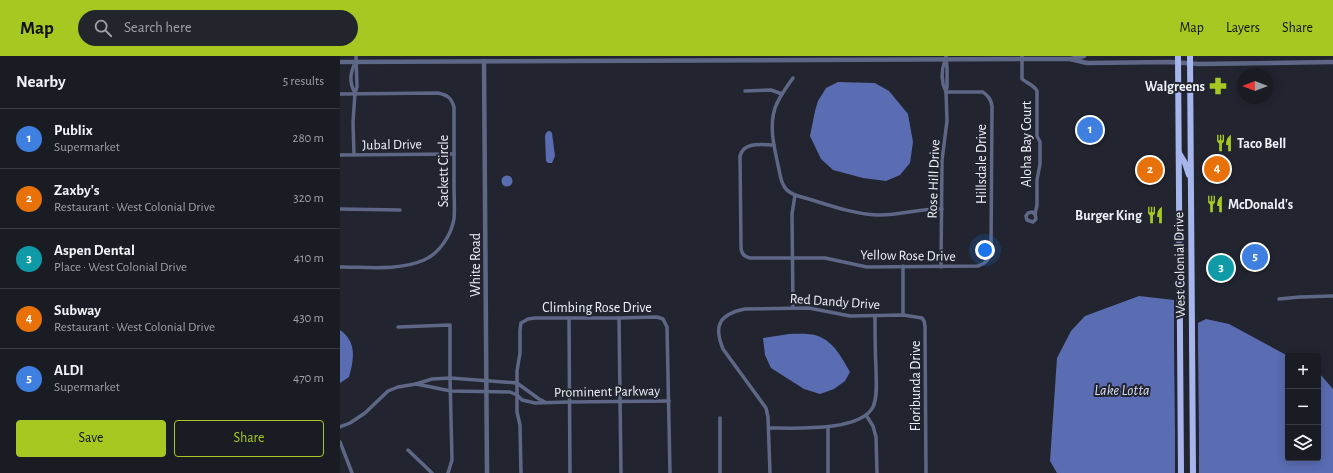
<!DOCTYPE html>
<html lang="en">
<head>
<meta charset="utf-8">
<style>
	:root { --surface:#1a1c24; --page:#23252c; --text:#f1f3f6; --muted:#9fa1a6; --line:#383a41; --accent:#a7c820 }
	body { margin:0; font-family:"Alegreya Sans",sans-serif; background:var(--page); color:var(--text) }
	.controls { position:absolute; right:12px; bottom:12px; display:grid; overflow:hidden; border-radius:4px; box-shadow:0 2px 10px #0003 }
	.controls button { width:36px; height:36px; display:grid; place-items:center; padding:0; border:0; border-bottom:1px solid var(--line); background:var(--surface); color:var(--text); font:20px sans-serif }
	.compass { position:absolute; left:897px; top:12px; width:36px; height:36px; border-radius:50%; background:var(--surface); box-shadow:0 2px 10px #0003; rotate:270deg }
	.you { position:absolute; left:645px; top:194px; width:14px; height:14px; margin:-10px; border:3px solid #fff; border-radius:50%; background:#1a73e8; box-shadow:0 0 0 6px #1a73e833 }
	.badge { display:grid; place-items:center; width:26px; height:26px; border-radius:50%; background:var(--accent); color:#fff; font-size:13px; font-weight:700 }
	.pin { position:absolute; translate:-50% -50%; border:2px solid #fff; box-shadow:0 1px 4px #0006 }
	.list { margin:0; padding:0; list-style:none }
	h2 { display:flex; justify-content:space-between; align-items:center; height:52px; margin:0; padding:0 16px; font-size:17px }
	h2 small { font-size:13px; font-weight:400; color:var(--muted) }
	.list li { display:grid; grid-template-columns:26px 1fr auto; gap:12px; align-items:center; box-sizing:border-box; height:60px; padding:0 16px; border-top:1px solid var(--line) }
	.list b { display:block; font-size:15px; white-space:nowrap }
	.list p { margin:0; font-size:13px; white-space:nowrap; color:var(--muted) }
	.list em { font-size:13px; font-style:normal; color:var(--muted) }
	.actions { display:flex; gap:8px; padding:12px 16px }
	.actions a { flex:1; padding:9px 0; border:1px solid var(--accent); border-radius:4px; text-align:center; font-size:14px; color:var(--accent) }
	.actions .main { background:var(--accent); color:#111 }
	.icon { flex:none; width:22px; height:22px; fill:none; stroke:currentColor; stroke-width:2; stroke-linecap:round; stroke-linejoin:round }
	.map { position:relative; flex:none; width:993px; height:417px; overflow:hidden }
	header { display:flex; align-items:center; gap:24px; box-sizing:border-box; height:56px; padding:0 20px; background:var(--accent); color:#111 }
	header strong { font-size:19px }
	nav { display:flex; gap:22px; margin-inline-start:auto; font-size:14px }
	.search { width:280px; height:36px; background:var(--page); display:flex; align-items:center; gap:10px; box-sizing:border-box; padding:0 14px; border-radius:22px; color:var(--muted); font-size:15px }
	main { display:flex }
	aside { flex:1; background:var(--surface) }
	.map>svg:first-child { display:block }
</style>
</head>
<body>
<header>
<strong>Map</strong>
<div class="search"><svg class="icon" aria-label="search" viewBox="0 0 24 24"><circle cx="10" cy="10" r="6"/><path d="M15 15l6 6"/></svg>Search here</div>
<nav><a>Map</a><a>Layers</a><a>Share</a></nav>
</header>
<main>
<aside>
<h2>Nearby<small>5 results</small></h2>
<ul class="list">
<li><span class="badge" style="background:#3f7fe0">1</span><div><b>Publix</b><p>Supermarket</p></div><em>280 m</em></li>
<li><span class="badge" style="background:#e8710a">2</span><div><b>Zaxby's</b><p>Restaurant · West Colonial Drive</p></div><em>320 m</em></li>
<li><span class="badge" style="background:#0f9aa8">3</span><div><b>Aspen Dental</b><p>Place · West Colonial Drive</p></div><em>410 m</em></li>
<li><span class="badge" style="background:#e8710a">4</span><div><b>Subway</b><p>Restaurant · West Colonial Drive</p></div><em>430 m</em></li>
<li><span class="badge" style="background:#3f7fe0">5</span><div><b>ALDI</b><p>Supermarket</p></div><em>470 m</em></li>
</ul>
<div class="actions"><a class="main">Save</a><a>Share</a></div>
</aside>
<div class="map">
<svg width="993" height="417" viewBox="0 0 993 417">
	<rect width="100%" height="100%" fill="#222530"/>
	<g fill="#5a6cb2">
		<path d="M498,26l37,1 14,8 19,23 5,28 -3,21 -10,12 -14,6 -23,-3 -30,-8 -12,-11 -11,-23 5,-25 3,-10 8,-13z"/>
		<path d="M208,75h2l2,2 3,23 -3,7h-4l-2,-2 -1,-25 1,-3z"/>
		<circle cx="167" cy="125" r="5.5"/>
		<path d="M799,240l35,4v47h24v-24l8,-4 23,5 59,32v102h30v-85l2,1 13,15v84h-134v-43h-24v43h-118l-7,-12 7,-103 14,-27 14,-15z"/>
		<path d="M0,274c17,12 14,29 9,47l-9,6z"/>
		<path d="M449,278c9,0 21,-1 29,2 16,6 24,22 32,36l-5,9 -11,8 -14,5 -16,-5 -33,-21 -6,-13 -2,-17z"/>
	</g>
	<path fill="#222530" d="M858,290l1,84 -24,1 -1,-84z"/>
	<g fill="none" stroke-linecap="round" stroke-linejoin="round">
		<g stroke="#5e6786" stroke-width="3.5">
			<path d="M682,0v23c6,5 11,5 15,12v45l3,6v22l-3,16v25l-2,9 1,5 -3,3 -6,-2 -1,-4 2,-3 4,-1 3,2"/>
			<path d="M605,4c-4,11 -4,22 1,32"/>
			<path d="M453,22c-7,10 -14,19 -18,30 -6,19 -1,38 3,57 2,7 2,15 6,21 2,5 7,7 11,9 26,7 55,19 82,20 22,1 42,-7 65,-6"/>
			<path d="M405,35l26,-1 11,4"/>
			<path d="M15,37c-6,-11 -5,-19 0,-30"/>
			<path d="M0,38l98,-1c9,2 13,4 16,14 0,26 0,52 0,79 0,11 1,23 0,33 -3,16 -14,34 -30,41 -25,11 -57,7 -84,7"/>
			<path d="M434,89c-12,0 -30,-4 -34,11l1,90c0,7 2,10 9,12h75l42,9 111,-1c8,-3 11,-6 13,-14l1,-146c-1,-7 -4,-10 -9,-14h-37"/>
			<path d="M0,99l114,-1"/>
			<path d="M14,99l-1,-33 2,-29 2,-6 -1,-31"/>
			<path d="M0,153l60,1"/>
			<path d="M563,210v49"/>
			<path d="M601,211l1,-107 5,-39 -1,-29 1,-5v-19l-1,-12"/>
			<path d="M939,243l21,-2 33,-1"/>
			<path d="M453,252l-1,-94 3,-19"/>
			<path d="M229,262l1,155"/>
			<path d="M279,262l2,155"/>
			<path d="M58,271l52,-2v53l2,82 -4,13"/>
			<path d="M76,328l35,7 59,1 7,3 5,5 13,3 34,-1 100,-1"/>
			<path d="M526,359l7,11 3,11 1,36"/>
			<path d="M380,362v55"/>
			<path d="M0,371l10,-4 15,-10 23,-22 10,-4 18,-3 16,-5 18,-1 67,5 22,16 6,3"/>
			<path d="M488,371v46"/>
			<path d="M429,372c25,0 91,4 104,-21 5,-11 3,-27 3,-39 -1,-18 -1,-35 -1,-52"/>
			<path d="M0,386l12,31"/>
			<path d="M68,394l24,23"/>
			<path d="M181,417l-1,-48 -3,-13v-41l3,-18v-23l1,-7 7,-4 7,-1h84l38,-1 6,2 4,8 3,146"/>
			<path d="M430,417l-2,-56 -2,-9 -43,-59c-10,-24 -3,-35 22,-40l64,-1 41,8 53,-1 19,3 2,3 1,5 1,147"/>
		</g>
		<g stroke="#5e6786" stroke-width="4.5">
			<path d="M731,3l13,-3"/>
			<path d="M144,5l3,412"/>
			<path d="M0,6l698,-3h32l17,4 83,-1 29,2 134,-2"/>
		</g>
		<g stroke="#a6b6ed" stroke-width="6">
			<path d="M838,0l3,417"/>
			<path d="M850,0l3,417"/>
			<path d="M839,97l6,10 4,12"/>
		</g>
	</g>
	<defs>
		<g id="pharmacy-bare" transform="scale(1.38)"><path d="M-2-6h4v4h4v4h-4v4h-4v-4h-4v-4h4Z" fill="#a7c820" stroke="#222530" stroke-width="2.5" paint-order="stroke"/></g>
		<g id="restaurant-bare" transform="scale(1.38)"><path d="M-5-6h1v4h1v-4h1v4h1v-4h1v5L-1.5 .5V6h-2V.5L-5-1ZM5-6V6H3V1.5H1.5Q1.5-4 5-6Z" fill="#a7c820" stroke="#222530" stroke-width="2.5" paint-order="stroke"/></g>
	</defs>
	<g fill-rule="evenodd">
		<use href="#pharmacy-bare" x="878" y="30"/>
		<use href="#restaurant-bare" x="884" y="87"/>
		<use href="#restaurant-bare" x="875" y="148"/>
		<use href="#restaurant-bare" x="815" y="159"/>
	</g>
	<g text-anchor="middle" stroke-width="4" stroke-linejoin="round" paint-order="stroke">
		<g font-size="14" font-weight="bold" fill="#eff2f9" stroke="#222530" text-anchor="end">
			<text x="865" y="35">Walgreens</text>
			<text x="897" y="92" text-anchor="start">Taco Bell</text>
			<text x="888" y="153" text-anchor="start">McDonald's</text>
			<text x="802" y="164">Burger King</text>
		</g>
		<g font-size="14" fill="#eff2f9" stroke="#222530">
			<text transform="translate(52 88) rotate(-1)" y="5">Jubal Drive</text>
			<text transform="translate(686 88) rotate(-90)" y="5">Aloha Bay Court</text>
			<text transform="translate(641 108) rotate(-90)" y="5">Hillsdale Drive</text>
			<text transform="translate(103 115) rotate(-90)" y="5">Sackett Circle</text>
			<text transform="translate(593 123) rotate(-88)" y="5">Rose Hill Drive</text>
			<text transform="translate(568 199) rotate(1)" y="5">Yellow Rose Drive</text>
			<text transform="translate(135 209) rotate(-90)" y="5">White Road</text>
			<text transform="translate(839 209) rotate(-91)" y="5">West Colonial Drive</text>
			<text transform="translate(495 245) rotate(4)" y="5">Red Dandy Drive</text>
			<text x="257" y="256">Climbing Rose Drive</text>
			<text transform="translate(575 330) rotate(-90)" y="5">Floribunda Drive</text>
			<text transform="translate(267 335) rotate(-1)" y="5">Prominent Parkway</text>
		</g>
		<g font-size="15" font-style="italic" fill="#d8def2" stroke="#222530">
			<text x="782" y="339">Lake Lotta</text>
		</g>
	</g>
</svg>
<div class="controls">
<button>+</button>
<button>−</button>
<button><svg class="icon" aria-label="layers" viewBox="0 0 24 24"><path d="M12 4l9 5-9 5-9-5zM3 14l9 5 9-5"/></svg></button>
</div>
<svg class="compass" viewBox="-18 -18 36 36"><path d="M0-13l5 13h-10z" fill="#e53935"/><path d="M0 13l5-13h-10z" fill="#9fa1a6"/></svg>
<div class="you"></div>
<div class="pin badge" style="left:750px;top:74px;background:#3f7fe0">1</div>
<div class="pin badge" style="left:810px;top:114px;background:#e8710a">2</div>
<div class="pin badge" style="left:881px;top:212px;background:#0f9aa8">3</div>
<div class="pin badge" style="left:877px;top:113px;background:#e8710a">4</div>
<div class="pin badge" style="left:915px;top:201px;background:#3f7fe0">5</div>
</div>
</main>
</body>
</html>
